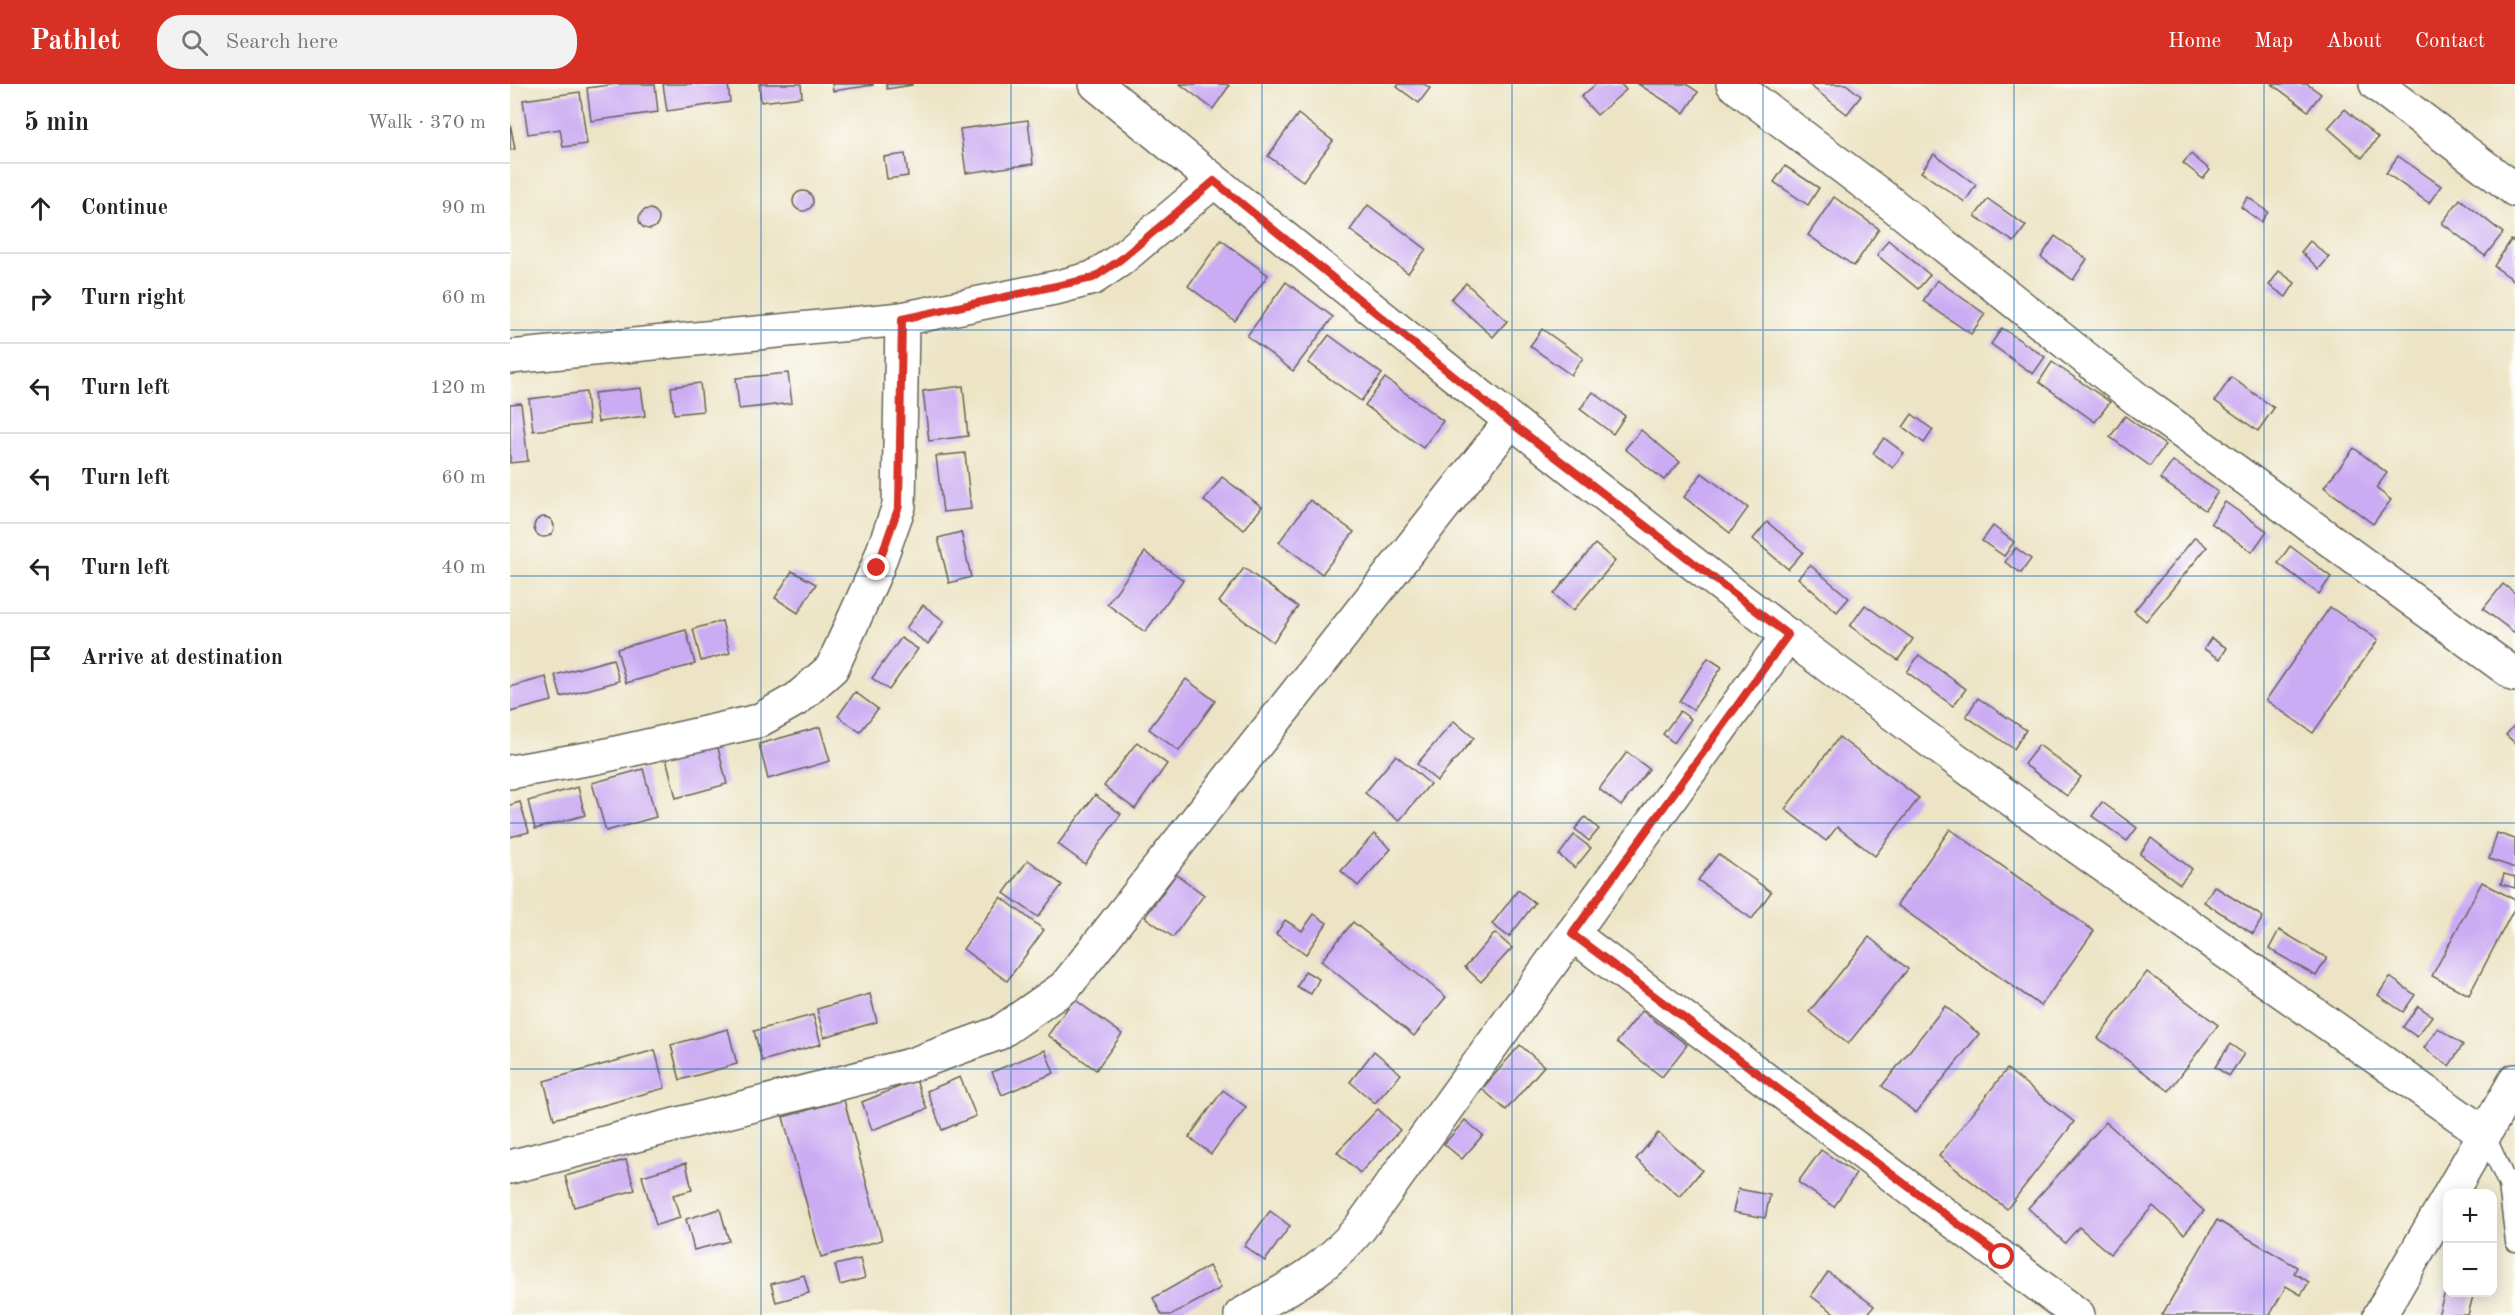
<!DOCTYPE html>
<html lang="en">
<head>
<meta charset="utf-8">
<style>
	:root { --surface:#fff; --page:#f2f2f2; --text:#222; --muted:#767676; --line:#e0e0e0; --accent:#d93025 }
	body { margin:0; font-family:"Old Standard TT",serif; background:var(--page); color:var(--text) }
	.controls { position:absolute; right:18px; bottom:18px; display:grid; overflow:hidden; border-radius:12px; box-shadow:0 3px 15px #0003 }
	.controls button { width:54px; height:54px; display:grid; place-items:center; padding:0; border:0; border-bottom:2px solid var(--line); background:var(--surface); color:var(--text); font:30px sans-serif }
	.stop { position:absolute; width:18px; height:18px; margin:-14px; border:4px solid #d93025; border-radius:50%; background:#fff }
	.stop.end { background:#d93025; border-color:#fff; box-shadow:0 2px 6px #0008 }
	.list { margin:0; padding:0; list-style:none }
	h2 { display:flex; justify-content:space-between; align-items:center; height:78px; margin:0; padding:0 24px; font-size:26px }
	h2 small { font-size:20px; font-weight:400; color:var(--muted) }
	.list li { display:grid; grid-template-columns:39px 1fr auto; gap:18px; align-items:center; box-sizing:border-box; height:90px; padding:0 24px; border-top:2px solid var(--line) }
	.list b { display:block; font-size:22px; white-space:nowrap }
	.list em { font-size:20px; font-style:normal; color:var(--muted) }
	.icon { flex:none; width:33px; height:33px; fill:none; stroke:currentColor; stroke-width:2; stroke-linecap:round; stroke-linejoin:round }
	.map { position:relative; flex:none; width:2005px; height:1231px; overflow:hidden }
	header { display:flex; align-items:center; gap:36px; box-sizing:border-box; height:84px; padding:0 30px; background:var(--accent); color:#fff }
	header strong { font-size:28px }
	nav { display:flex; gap:33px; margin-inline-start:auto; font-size:21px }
	.search { width:420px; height:54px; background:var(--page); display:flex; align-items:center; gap:15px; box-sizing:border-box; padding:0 21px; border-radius:24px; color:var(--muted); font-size:22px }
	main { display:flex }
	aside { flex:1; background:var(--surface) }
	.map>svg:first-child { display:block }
</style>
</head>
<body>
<header>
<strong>Pathlet</strong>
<div class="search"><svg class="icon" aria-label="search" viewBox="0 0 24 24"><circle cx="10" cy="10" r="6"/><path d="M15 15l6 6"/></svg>Search here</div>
<nav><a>Home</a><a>Map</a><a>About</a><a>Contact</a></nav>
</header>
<main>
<aside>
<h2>5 min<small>Walk · 370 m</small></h2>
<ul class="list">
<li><svg class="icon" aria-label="ahead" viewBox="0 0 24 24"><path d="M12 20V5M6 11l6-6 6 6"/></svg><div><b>Continue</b></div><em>90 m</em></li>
<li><svg class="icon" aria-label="right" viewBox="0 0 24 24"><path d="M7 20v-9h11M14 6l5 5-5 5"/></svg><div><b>Turn right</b></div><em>60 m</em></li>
<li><svg class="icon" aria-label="left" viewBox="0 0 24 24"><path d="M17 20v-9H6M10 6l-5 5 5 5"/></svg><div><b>Turn left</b></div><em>120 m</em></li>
<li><svg class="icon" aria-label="left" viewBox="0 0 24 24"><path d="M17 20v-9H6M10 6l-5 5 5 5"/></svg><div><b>Turn left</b></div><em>60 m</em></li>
<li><svg class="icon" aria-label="left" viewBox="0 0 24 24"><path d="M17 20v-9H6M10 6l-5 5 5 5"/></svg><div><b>Turn left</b></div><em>40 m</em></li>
<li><svg class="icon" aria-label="arrive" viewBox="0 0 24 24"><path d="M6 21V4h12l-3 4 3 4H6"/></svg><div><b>Arrive at destination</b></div></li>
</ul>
</aside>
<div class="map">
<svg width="2005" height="1231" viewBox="0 0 2005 1231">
	<rect width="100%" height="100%" fill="#fdfcf7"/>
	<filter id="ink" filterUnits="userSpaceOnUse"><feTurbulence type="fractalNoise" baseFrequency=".0167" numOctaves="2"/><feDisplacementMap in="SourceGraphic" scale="12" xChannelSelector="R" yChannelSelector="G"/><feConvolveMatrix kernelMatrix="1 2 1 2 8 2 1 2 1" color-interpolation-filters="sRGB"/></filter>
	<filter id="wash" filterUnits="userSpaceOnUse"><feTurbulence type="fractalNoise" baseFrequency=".008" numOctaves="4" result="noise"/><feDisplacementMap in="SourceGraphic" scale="24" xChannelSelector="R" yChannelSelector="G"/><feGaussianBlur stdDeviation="1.35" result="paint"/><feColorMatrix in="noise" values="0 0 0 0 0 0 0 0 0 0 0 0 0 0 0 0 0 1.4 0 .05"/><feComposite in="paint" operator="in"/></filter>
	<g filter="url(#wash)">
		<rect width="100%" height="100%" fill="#ece4c5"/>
		<g id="blocks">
			<g fill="#cbabf3">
				<path d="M107,0h38l3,28 -67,9 -4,-33z"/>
				<path d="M153,0h65l2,18 -63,9z"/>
				<path d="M249,0h42l1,13 -41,5z"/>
				<path d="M322,0h41v1l-40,6z"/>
				<path d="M376,0h26v1l-25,4z"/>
				<path d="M670,0h47l2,2 -16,23z"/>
				<path d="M889,0h25l6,4 -11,15 -22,-16z"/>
				<path d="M1086,0h25l5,6 -29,25 -16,-18z"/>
				<path d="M1128,0h48l12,8 -14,21z"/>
				<path d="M1298,0h38l15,12 -14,18z"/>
				<path d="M1762,0h35l14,10 -13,17z"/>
				<path d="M70,8l7,52 -24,3 -3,-18 -32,5 -5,-34z"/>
				<path d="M1835,25l33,29 -16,20 -34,-30z"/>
				<path d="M788,30l35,27 -30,40 -35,-25z"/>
				<path d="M518,36l5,44 -67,9 -6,-44z"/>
				<path d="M0,39l5,26 -5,1z"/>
				<path d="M395,70l3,22 -21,3 -3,-22z"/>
				<path d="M1424,70l42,31 -11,17 -44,-30z"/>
				<path d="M1681,70l19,16 -7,9 -20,-16z"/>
				<path d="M1888,72l43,30 -12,17 -43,-30z"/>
				<path d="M1275,82l34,22 -11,17 -34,-23z"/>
				<circle cx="293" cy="117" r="10"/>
				<path d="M1324,113l45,32 -25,37 -46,-31z"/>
				<path d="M1738,113l20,15 -7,10 -20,-15z"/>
				<path d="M1478,115l38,27 -12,16 -39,-26z"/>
				<path d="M1950,115l43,34 -18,23 -43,-33z"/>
				<path d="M858,121l58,44 -18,24 -58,-43z"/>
				<circle cx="139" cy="135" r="10"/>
				<path d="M1545,152l32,23 -14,21 -32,-23z"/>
				<path d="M711,156l47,35 -33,46 -47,-35z"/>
				<path d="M1378,156l42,35 -12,14 -41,-34z"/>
				<path d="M2001,156l4,2v39l-21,-15z"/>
				<path d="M1800,157l19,16 -10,12 -18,-17z"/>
				<path d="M1769,187l16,12 -9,14 -17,-12z"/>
				<path d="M1427,196l48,34 -14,20 -48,-33z"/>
				<path d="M776,198l47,35 -40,54 -46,-35z"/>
				<path d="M956,199l41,38 -14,16 -42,-38z"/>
				<path d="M1492,244l43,29 -12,17 -42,-30z"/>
				<path d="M1032,245l41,29 -12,17 -41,-29z"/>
				<path d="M819,251l53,39 -21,27 -53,-38z"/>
				<path d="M1542,278l58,40 -15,20 -56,-40z"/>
				<path d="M278,289l4,30 -53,6 -3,-31z"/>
				<path d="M1721,293l43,31 -16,23 -43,-30z"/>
				<path d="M875,294l58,43 -20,27 -58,-43z"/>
				<path d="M190,299l3,28 -29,3 -3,-27z"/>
				<path d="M453,302l5,50 -39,5 -6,-50z"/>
				<path d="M131,304l4,28 -47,6 -4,-29z"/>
				<path d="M76,308l3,32 -56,7 -4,-32z"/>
				<path d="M1083,308l32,24 -12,18 -33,-25z"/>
				<path d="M11,319l7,58 -18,2v-59z"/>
				<path d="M1402,330l21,16 -9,13 -21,-16z"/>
				<path d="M1615,332l40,29 -15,21 -40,-29z"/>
				<path d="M1131,346l39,32 -16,18 -39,-31z"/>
				<path d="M1374,354l20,15 -11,15 -20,-15z"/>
				<path d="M1844,364l33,25 -11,15 15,12 -18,24 -49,-37z"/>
				<path d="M455,369l6,56 -28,3 -7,-56z"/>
				<path d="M1663,377l45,31 -13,18 -45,-31z"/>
				<path d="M1192,389l46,35 -18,25 -46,-36z"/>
				<path d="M712,393l40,30 -18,23 -40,-29z"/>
				<path d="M800,416l44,32 -32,42 -43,-32z"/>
				<path d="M1715,418l42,29 -15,21 -41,-29z"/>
				<circle cx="34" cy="443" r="10"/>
				<path d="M1257,438l36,30 -15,17 -35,-30z"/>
				<path d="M1483,442l21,16 -10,14 -22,-15z"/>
				<path d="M451,448l10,45 -22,6 -11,-45z"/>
				<path d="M1685,453l12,10 -61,74 -12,-10z"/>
				<path d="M1085,460l20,17 -42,50 -19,-17z"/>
				<path d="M1780,462l41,31 -12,17 -41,-31z"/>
				<path d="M1506,464l15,11 -10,14 -16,-11z"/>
				<path d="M635,468l38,28 -38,52 -38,-28z"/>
				<path d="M1300,481l39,33 -12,14 -39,-34z"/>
				<path d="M734,484l54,39 -25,35 -54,-40z"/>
				<path d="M282,487l24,13 -18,29 -23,-15z"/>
				<path d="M1993,500l12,9v40l-32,-24z"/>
				<path d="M413,521l21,16 -16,23 -22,-16z"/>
				<path d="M1355,521l48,34 -15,21 -48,-34z"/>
				<path d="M1820,523l48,33 -65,93 -47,-33z"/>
				<path d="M212,537l8,32 -29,8 -8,-32z"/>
				<path d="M176,546l9,34 -69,19 -9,-34z"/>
				<path d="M391,554l17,11 -29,41 -17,-12z"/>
				<path d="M1701,554l16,10 -7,11 -16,-10z"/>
				<path d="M1409,571l47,34 -13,17 -46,-34z"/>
				<path d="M1198,574l14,9 -29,43 -14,-9z"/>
				<path d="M103,575l6,22 -58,16 -6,-22z"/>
				<path d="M36,593l6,24 -42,11v-25z"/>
				<path d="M676,595l29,22 -36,50 -30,-22z"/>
				<path d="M345,608l23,17 -18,23 -22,-16z"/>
				<path d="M1468,614l48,32 -12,19 -48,-33z"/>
				<path d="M1170,627l11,8 -17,24 -11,-9z"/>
				<path d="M944,637l20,17 -37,43 -20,-17z"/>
				<path d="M2005,640v19l-9,-8z"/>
				<path d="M310,643l10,34 -62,18 -9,-35z"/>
				<path d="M1329,653l80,61 -44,58 -38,-29 -11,14 -41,-32z"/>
				<path d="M627,658l30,22 -32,45 -31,-23z"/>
				<path d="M207,660l10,40 -51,14 -10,-40z"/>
				<path d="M1529,661l42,32 -14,19 -43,-32z"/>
				<path d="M1117,668l22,17 -28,37 -22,-17z"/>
				<path d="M886,671l34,29 -31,37 -34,-28z"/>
				<path d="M133,685l13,48 -50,14 -14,-48z"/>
				<path d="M68,703l7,28 -50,14 -7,-28z"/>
				<path d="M585,711l26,19 -36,50 -27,-20z"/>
				<path d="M10,718l9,30 -19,5v-32z"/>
				<path d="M1592,718l35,26 -10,13 -35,-25z"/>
				<path d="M1075,733l14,12 -10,12 -14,-12z"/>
				<path d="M1440,745l144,102 -53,75 -144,-101z"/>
				<path d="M1987,749l18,6v29l-26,-9z"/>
				<path d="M864,750l17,15 -33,37 -17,-15z"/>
				<path d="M1064,751l17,13 -16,20 -16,-13z"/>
				<path d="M1641,754l41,31 -12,15 -40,-30z"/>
				<path d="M1208,770l53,38 -19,27 -54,-39z"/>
				<path d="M518,776l34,25 -24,32 -34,-24z"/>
				<path d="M666,790l28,21 -31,42 -28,-20z"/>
				<path d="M1994,790l11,3v11l-14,-4z"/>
				<path d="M1972,798l33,18v7l-46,88 -37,-19z"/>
				<path d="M1704,802l49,31 -10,17 -49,-32z"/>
				<path d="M1008,806l17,13 -26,34 -17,-13z"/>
				<path d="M491,813l43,33 -37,51 -44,-32z"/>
				<path d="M804,830l13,9 -21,31 -30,-20 9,-14 17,11z"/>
				<path d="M843,838l93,75 -32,39 -93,-75z"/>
				<path d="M1769,846l48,28 -11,18 -47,-27z"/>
				<path d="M985,849l17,15 -31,34 -16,-15z"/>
				<path d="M1359,853l39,32 -60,75 -39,-32z"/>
				<path d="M795,887l14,8 -8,15 -14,-7z"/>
				<path d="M1637,888l71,53 -49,66 -71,-53z"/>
				<path d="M1880,893l25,18 -12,17 -25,-17z"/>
				<path d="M360,910l7,28 -53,15 -7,-28z"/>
				<path d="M564,915l48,35 -26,36 -48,-35z"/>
				<path d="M1435,922l34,28 -63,79 -34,-27z"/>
				<path d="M1908,922l14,10 -15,21 -14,-10z"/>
				<path d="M1132,927l45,34 -25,32 -45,-35z"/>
				<path d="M303,931l8,29 -59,17 -8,-30z"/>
				<path d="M1928,944l25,17 -14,21 -25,-18z"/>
				<path d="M218,945l9,35 -57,16 -9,-35z"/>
				<path d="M1720,960l14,10 -15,22 -14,-9z"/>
				<path d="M1010,961l24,21 -38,44 -24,-21z"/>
				<path d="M145,966l10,38 -111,31 -10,-38z"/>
				<path d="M535,966l9,23 -52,22 -10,-23z"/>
				<path d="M864,967l27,23 -26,29 -25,-21z"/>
				<path d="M1497,985l67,53 -67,87 -68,-53z"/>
				<path d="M450,993l16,39 -34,14 -15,-39z"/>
				<path d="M406,996l11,29 -55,21 -10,-28z"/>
				<path d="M713,1006l23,17 -35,47 -22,-17z"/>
				<path d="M334,1016l38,140 -61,17 -38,-140z"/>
				<path d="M868,1025l22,21 -40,43 -23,-21z"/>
				<path d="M955,1036l18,15 -21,24 -18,-15z"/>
				<path d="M1596,1038l98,89 -20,23 -31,-28 -43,48 -31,-27 -14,16 -37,-35z"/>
				<path d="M1148,1049l44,37 -22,27 -44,-38z"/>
				<path d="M1311,1066l35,24 -22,33 -36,-25z"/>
				<path d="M116,1076l9,30 -61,17 -9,-31z"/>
				<path d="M176,1079l6,27 -19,5 7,23 -24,7 -14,-49z"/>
				<path d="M1228,1105l32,6 -5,23 -32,-6z"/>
				<path d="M210,1125l9,32 -35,9 -8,-31z"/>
				<path d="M760,1127l20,15 -25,35 -21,-15z"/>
				<path d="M1707,1136l80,47 -3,6 15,9 -8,13 -15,-9 -16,29h-108z"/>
				<path d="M350,1175l5,19 -25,7 -5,-20z"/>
				<path d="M699,1182l12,22 -49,27h-10l-9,-17z"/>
				<path d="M1318,1188l46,34 -7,9h-30l-26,-19z"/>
				<path d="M294,1191l5,18 -33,9 -5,-18z"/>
				<path d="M1937,1202l1,6h26l-6,23h-30z"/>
			</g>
		</g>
	</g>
	<g filter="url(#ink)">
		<use href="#blocks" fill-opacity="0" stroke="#656257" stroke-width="1.5"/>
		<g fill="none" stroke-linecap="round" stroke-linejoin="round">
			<g stroke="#656257" stroke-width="21">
				<path id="service" d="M1975,1050l23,51 7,57"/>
			</g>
			<g stroke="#656257" stroke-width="36">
				<g id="minor">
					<path d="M586,0c228,187 456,373 691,551 229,172 464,334 698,499"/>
					<path d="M1223,0l155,117 249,198 378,276"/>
					<path d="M1866,0l139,106"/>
					<path d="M0,273l392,-38 157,-32 34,-9 27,-18 94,-79"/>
					<path d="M0,688l88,-15 160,-36 39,-22 35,-31 45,-100 22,-62 3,-187"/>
					<path d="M1062,850l506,381"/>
					<path d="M0,1083l401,-102 88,-32 66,-46 445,-565"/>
					<path d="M1940,1110l65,-113"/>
					<path d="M731,1231c50,-28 81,-42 119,-87l428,-593"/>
					<path d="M1870,1231l68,-117"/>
				</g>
			</g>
			<use href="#service" stroke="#fff" stroke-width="18"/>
			<use href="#minor" stroke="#fff" stroke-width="33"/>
		</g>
	</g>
	<g fill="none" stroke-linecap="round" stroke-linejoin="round" filter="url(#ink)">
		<path stroke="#d93025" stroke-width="8" d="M367,484l22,-62 3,-187 191,-41 27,-18 94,-79 296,241 278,213 -216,299 430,323"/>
	</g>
	<path fill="none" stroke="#1f6fb2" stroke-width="1.5" stroke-opacity="0.55" d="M251,0v1231M501,0v1231M752,0v1231M1002,0v1231M1253,0v1231M1504,0v1231M1754,0v1231M0,246h2005M0,492h2005M0,739h2005M0,985h2005"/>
</svg>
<div class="controls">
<button>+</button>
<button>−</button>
</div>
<div class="stop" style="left:1492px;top:1173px"></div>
<div class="stop end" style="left:367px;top:484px"></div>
</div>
</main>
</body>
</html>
